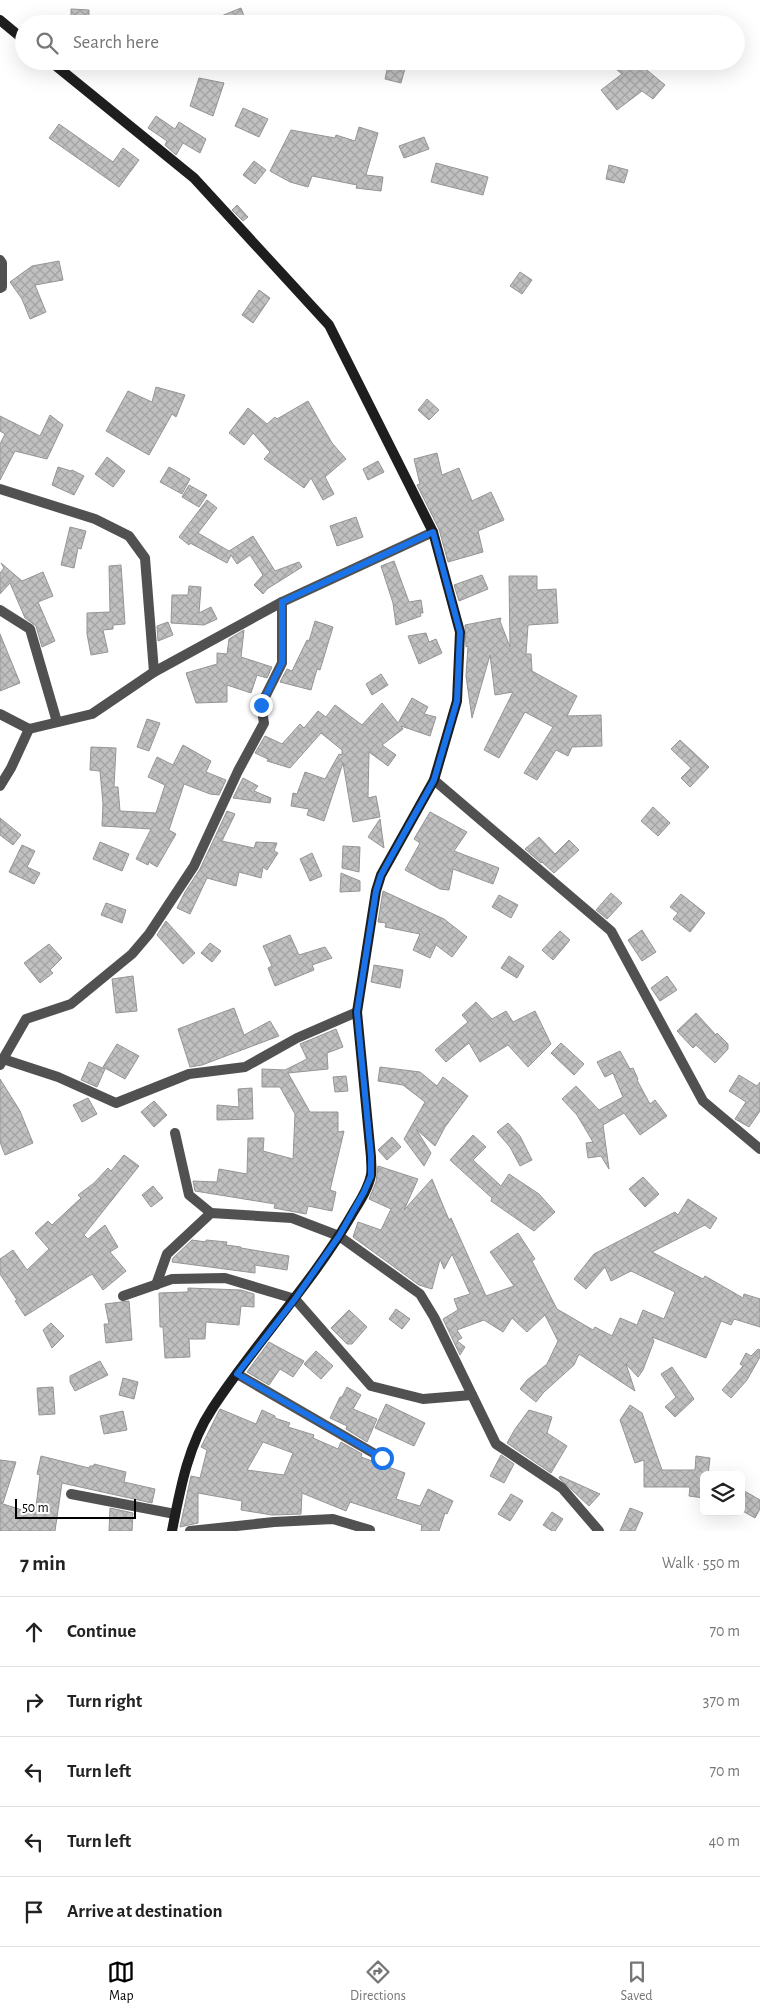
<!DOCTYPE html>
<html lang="en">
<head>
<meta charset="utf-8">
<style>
	:root { --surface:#fff; --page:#f2f2f2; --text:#222; --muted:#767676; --line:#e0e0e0; --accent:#000 }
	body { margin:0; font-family:"Alegreya Sans",sans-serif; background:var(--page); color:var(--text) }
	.controls { position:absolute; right:15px; bottom:15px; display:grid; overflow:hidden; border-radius:8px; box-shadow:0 5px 20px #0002 }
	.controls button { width:45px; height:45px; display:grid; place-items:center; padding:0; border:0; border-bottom:1px solid var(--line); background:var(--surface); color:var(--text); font:25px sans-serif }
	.scale { position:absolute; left:15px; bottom:12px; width:121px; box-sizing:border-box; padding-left:5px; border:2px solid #000; border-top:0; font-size:14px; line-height:18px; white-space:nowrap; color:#000; -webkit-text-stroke:4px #fff; paint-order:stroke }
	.stop { position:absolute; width:15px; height:15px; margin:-11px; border:4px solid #1a73e8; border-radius:50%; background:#fff }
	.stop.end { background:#1a73e8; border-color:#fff; box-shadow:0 1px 5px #0008 }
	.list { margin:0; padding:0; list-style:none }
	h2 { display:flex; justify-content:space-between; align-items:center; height:65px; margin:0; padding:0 20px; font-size:21px }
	h2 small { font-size:16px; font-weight:400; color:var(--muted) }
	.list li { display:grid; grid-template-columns:32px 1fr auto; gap:15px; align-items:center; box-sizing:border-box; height:70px; padding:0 20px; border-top:1px solid var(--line) }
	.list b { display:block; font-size:19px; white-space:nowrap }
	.list em { font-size:16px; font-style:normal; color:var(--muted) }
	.icon { flex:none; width:28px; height:28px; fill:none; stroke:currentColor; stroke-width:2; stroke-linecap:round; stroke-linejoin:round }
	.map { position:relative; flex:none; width:760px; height:1531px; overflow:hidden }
	.search { position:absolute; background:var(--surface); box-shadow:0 5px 20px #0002; left:15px; right:15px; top:15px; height:55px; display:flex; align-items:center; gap:12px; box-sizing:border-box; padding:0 18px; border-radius:28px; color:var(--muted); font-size:19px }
	.sheet { height:415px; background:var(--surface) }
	nav { display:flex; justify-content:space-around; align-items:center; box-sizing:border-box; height:70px; border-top:1px solid var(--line); background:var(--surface); font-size:14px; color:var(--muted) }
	nav a { display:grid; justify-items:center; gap:2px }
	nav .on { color:var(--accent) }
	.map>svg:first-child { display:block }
</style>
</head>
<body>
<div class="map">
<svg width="760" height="1531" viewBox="0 0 760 1531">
	<defs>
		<pattern id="building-cross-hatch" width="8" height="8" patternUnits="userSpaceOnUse" patternTransform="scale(1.25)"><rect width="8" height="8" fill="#c0c0c0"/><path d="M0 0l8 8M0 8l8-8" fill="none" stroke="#a3a3a3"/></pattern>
	</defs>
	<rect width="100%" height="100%" fill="#fff"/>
	<g fill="url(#building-cross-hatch)" stroke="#959595" fill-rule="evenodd">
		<path d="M241,8l6,16h-43v-1z"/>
		<path d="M71,9l18,1v13l-18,-1z"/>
		<path d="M389,61h18l-6,22 -16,-4z"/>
		<path d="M606,61h30l29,24 -12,14 -11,-8 -25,19 -16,-20 21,-16z"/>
		<path d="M199,78l25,5 -11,33 -23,-10z"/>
		<path d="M243,108l25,11 -9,18 -24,-11z"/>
		<path d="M156,116l19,13 4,-7 27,17 -6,14 -17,-10 -7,12 -11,-10 2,-4 -19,-13z"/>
		<path d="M59,124l54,38 10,-14 16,12 -20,27 -70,-49z"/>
		<path d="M359,127l19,6 -12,42 17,2 -2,14 -25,-3 1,-3 -45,-9 -4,11 -18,-5 -20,-11 21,-41 44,8 1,-3 19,6z"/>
		<path d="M424,137l5,12 -25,9 -5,-12z"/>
		<path d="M254,161l12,9 -11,14 -12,-9z"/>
		<path d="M436,163l52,14 -5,18 -52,-13z"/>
		<path d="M609,165l19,5 -4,13 -18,-4z"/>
		<path d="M237,205l11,12 -5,4 -11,-11z"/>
		<path d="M59,261l4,19 -28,5 11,27 -16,7 -8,-20 -12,-17 22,-16z"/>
		<path d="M520,272l12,8 -10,14 -12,-8z"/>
		<path d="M259,290l11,8 -17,25 -11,-8z"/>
		<path d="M156,387l29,8 -9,22 -4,-3 -23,41 -43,-24 22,-40 24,11z"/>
		<path d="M427,399l12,11 -10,10 -11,-10z"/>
		<path d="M308,401l24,42 14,16 -21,18 9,17 -11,6 -12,-22 -7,10 -40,-29 6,-7 -17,-19 -9,12 -15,-12 19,-25 19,16 8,-7 2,2z"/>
		<path d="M50,415l13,10 -16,34 -32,-8 -15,29v-36l5,-10 -5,-3v-15l40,20z"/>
		<path d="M437,453l5,22 17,-7 13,33 19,-9 13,28 -26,11 5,21 -35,10 -9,-33 -22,-44 3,-1 -6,-25z"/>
		<path d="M107,457l18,14 -12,16 -18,-13z"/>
		<path d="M378,461l6,11 -16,8 -5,-11z"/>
		<path d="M58,467l13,4 1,-1 12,6 -10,19 -22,-10z"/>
		<path d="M169,467l21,12 -8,15 -22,-12z"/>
		<path d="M189,485l18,10 -8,12 -17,-10z"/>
		<path d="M207,500l10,8 -19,25 31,18 24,-15 22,35 24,-9 3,5 -35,22 -4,5 -9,-9 9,-10 -13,-20 -13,9 -6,-9 -4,8 -37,-20 -1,2 -10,-8z"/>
		<path d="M356,517l7,20 -26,9 -7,-20z"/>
		<path d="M70,527l16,4 -5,18 -3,-1 -4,20 -13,-3z"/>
		<path d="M394,561l15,41 12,-2 2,13h-3l1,3 -25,9 -3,-22 -12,-37z"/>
		<path d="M1,563l21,18 21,-9 10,24 -15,6 17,39 -13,6 -6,-21 -11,-8 -15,-35 -10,11v-21l4,-5z"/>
		<path d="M121,565l4,59 -12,1v4l-10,1 5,22 -17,3 -4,-21v-21l23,-1 -1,-46z"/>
		<path d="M482,575l6,14 -29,12 -5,-16z"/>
		<path d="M509,576h28v14l19,-1 2,34 -30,2 -2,29h5l1,17 45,25 -10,20 34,-1 1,31 -30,1 -4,9 -12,-6 -19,30 -13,-7 29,-46 -28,-15 -26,46 -15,-8 29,-58 -18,3 -5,-40 -18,63 -6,-42 2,-30 -2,1 -1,-22 36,-7 -1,3 10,26z"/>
		<path d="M189,586l12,1 -2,26 12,-6 6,12 -13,6 -33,-2 1,-28h16z"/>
		<path d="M315,621l18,6 -13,43 -3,-1 -6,21 -31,-8 7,-13 5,2 15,-31 2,1z"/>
		<path d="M168,622l5,13 -15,6 -1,-15z"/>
		<path d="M244,630l-3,27 31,10 -5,11 -10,-3 -6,18 -24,-8v17l-31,1 -10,-30 31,-9v-11l10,1 2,-15z"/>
		<path d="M426,633l3,9 7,-3 6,14 -23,11 -11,-28z"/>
		<path d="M0,634l20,49 -20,8z"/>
		<path d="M381,674l7,11 -16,10 -6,-11z"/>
		<path d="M412,698l16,9 -4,7 12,3 -6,19 -29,-10 2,3 -21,16 14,10 -8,11 -19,-14 -1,46 8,-2 4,21 -27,5 -10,-59 -19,58 -17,-6 2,-6 -18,-3 2,-13 4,1 8,-22 20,7 14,-25 3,1v-5l-21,-17 -31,35 -23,-7 1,-2 -13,-6 10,-17 17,8 18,-20 4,4 14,-17 8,6 9,-12 27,20 20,-22 16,20z"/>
		<path d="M147,719l13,4 -11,28 -12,-4z"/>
		<path d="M680,740l29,27 -19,20 -9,-9 10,-10 -20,-19z"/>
		<path d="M183,745l28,16 -5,11 20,8 -7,15 -9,-1 -26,-10 -15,46 7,4 -19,33 -8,-5 -1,3 -12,-6 15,-30 -49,-3 1,-22 -3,-33 -10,-1 1,-23 25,1 -2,39h4l2,24 36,2 9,-28 -17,-8 9,-20 16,8z"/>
		<path d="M243,778l15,8 -4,5 17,7 -1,5 -37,-5z"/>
		<path d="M653,807l17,16 -12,13 -17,-15z"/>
		<path d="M227,811l8,3 -13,27 32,7 2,-6 21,1 -3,8 4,2 -11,17 -4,-3 -2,11 -22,-6 -3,14 -29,-8 -17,36 -13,-6 8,-16 15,-23z"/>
		<path d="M430,812l37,20 -13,19 45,17 -6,16 -40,-15 -4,21 -9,-1 -35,-19 15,-27 -6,-4z"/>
		<path d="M0,818l21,17 -8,10 -13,-10z"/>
		<path d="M380,819l4,29 -16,-11z"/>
		<path d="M539,837l16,17 14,-14 10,10 -25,23 -12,-11 -1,1 -16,-14z"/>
		<path d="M100,842l29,12 -7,17 -29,-12z"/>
		<path d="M22,845l13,6 -8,16 13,6 -6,11 -25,-12z"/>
		<path d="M343,846l17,1 -1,25 -17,-4z"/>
		<path d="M312,853l10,23 -12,5 -10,-22z"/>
		<path d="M341,873l19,8v10l-20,1z"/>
		<path d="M383,891l61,28 23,18 -15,20 -16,-12 -6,13 -17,-8 7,-16 -35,-7 1,-4 -8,-1z"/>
		<path d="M611,893l11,10 -15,16 -11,-9z"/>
		<path d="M681,894l24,19 -15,19 -17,-13 5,-6 -8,-6z"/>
		<path d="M499,895l19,10 -7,13 -19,-11z"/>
		<path d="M106,903l20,7 -4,13 -21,-8z"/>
		<path d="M166,921l29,32 -12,11 -26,-29z"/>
		<path d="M642,930l14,22 -14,9 -14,-21z"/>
		<path d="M560,931l10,9 -17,20 -11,-10z"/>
		<path d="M290,935l9,20 26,-8 7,11 -20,7 2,5 -39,16 -7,-18 4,-2 -9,-20z"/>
		<path d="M210,943l11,8 -9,11 -11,-9z"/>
		<path d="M49,944l13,14 -12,12 3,3 -13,10 -16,-20z"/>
		<path d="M509,956l15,10 -7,12 -16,-10z"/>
		<path d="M374,965l29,5 -3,18 -29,-6z"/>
		<path d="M133,976l4,35 -21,2 -4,-34z"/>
		<path d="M667,976l10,14 -17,11 -9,-13z"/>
		<path d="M476,1002l16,17 14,-8 7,11 22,-11 16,33 -23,23 -20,-22 -28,17 -11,-19 -23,19 -11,-12 33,-28 -6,-7z"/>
		<path d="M234,1008l10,27 26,-14 9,15 -77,29 -12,2 -12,-38z"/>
		<path d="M696,1013l20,22 1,-2 11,11v5l-13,14 -19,-18 -3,3 -16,-17z"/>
		<path d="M336,1029l7,18 -16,6 1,16 -40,4 22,39h28v20l6,-1 -14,59 6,2 -4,19 -24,-5 -2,8 -32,-6 1,-4 -80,-13 -2,-10 24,1 2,-13 28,5 1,-36h16l-1,13 30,8 2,-45 -15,-27h-18v-18l23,1 22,-11 -7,-15z"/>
		<path d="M561,1043l23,21 -10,11 -23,-22z"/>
		<path d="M117,1044l22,12 -14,23 -22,-12z"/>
		<path d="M620,1051l10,18 3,-1 5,11 -1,1 13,24 5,-4 12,16 -27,19 -16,-22 -21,12 6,44 -8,-13 -13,2 -2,-15 7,-1 -16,-27 -15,-16 14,-13 23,24 24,-13 -10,-24 -8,4 -8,-15z"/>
		<path d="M89,1062l16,7 -8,18 -16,-7z"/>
		<path d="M380,1067l40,5 17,14 6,-9 25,19 -23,31 -10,19 -19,-17 15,24 -7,13 -20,-27 21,-37 -22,-17 -25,-4z"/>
		<path d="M739,1075l18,11 3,-4v29l-11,16 -14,-8 11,-17 -17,-11z"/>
		<path d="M346,1076l2,15 -13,1 -2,-15z"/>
		<path d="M0,1079l20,32 13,32 -28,12 -5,-13z"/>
		<path d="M252,1088l1,31 -36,1v-15l22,2 -1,-18z"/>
		<path d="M88,1098l9,16 -15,8 -9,-17z"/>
		<path d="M154,1101l13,14 -13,12 -13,-15z"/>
		<path d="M508,1123l12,13 12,24 -12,6 -10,-19 -13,-15z"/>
		<path d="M473,1135l13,12 -13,13 28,26 8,-12 30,20 16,18 -21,19 -43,-30 1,-3 -42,-38z"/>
		<path d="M392,1137l9,10 -14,13 -9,-10z"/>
		<path d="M124,1155l15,11 -55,69 4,4 17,-14 13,22 -8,5 16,19 -23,19 -11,-16 -67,42 -10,-15 2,-1 -17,-26v-15l13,-9 14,20 22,-21 -14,-16 13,-12 4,4 29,-27 -3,-3 16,-12 14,-15 3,3z"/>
		<path d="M378,1166l40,13 -14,31 28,-31 17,41 2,-2 35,78 28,-10 -24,-34 28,-19 17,26 -3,2 25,48 36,21 2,-3 17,9 8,-18 17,7 6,-15 21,9 11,-27 -44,-21 -20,10 -6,-14 -19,22 -12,-10 20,-25 81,-42 3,3 10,-16 29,19 -7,11 -5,-4 -53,27 51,27 2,-3 38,22 1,-4 16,5v28l-26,-8 -3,6 -10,-4 -15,37 -54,-21 2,4 -11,29 -5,7 -12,-13 9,27 -56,-37 -5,11 -30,27 -8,10 -16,-13 7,-9 20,-16 11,-23 -13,-26 -18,17 -15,-14 -9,14 -19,-12 -27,10 5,8 -5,3 8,6 -5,8 -17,-36 15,-9 -4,-11 16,-5 -18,-40 -8,15 -4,-10 -8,30 -13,-4 -66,-48 5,-15 23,8 10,-21 -22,-10 7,-17z"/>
		<path d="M643,1177l16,17 -14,13 -16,-18z"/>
		<path d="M153,1186l10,12 -12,9 -9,-12z"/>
		<path d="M192,1240l14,2v-2l21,2 -1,3 15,2v1l48,8 -2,14 -32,-5v8l-83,-11 1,-4z"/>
		<path d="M188,1288l53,2 13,4v13l-13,-1 -2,19 -33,-3 -1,17h-16l1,18 -25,1 -2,-31h-3l-1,-34 29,-1z"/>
		<path d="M129,1301l3,39 -26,3 -2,-19h5l-4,-20z"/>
		<path d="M396,1309l14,10 -8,10 -13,-10z"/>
		<path d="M349,1310l18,17 -15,17h-5l-16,-16z"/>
		<path d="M51,1323l13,13 -12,12 -9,-18z"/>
		<path d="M269,1342l35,19 -11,16 -13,-8 -11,16 -22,-13z"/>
		<path d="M758,1349l2,1v7l-13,23 -16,18 -9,-8 21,-24 -3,-2 6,-11 5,3z"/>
		<path d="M316,1351l17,15 -12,13 -17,-15z"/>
		<path d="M100,1361l8,14 -33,16 -5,-9v-6z"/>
		<path d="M672,1367l22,32 -19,18 -10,-10 11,-10 -15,-23z"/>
		<path d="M123,1378l15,4 -4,17 -15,-4z"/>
		<path d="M53,1387l2,27 -16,1 -2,-27z"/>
		<path d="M347,1387l14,8 -8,14 24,10 -10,23 -21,-13 1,-3 -17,-8 10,-21h2z"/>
		<path d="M386,1404l39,19 -11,23 -39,-18z"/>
		<path d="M630,1405l12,8 20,57h33l1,-14 14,2 -2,17h-4v23l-15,-2 1,-9h-46v-27l-9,3 -15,-43z"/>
		<path d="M220,1409l36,15 6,-14 13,6v2l15,5 -2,4 26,8 -1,3 25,11 3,-7 21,12 -1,3 44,16 -9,26 24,7 8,-17 25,12 -6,13 -2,-1 -6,18h-18l1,-6 -72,-23 -4,9 -44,-18 -1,21 -29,1 -31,-5 1,-9 -44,-8v30l-18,4 11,-51 9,2 7,-28 -6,-3zM263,1442l30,11 -9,22 -37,-5z"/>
		<path d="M529,1410l23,7 -5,16 20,13 -16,27 -44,-30 8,-14z"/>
		<path d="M123,1411l4,19 -23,4 -4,-18z"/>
		<path d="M501,1455l13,9 -10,19 -14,-7z"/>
		<path d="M41,1456l48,12 1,-2h4v-2l32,8 -2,10 31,7 -3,14 -90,-20 -7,48h-55v-28l35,11 5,-39 -3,-1z"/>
		<path d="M0,1460l16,2 -13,41 -3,-1z"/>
		<path d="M560,1476l40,18 -11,12 -30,-28z"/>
		<path d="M741,1489l19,11v9l-5,9 -14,-8z"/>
		<path d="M511,1494l12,7 -13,20 -12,-7z"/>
		<path d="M110,1508l23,5 -1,18h-23z"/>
		<path d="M630,1508l13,5 -8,18h-15z"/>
		<path d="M552,1512l11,7 -8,12h-3l-9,-6z"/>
	</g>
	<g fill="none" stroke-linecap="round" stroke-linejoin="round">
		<g stroke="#515151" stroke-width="10">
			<path d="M0,260l2,3v24l-2,1"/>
			<path d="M0,489l95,30 34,17 16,22 9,114"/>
			<path d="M0,610l30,19 27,93"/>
			<path d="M0,714l29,15 63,-15 62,-42 128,-70 151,-70"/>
			<path d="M434,780l177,151 92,170 57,48"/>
			<path d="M0,786l11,-18 18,-39"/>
			<path d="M3,1059l23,-40 45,-15 61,-50 17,-20 45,-68 44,-95 26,-48 -3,-18 21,-42v-61"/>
			<path d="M0,1065l3,-6 55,18 58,26 73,-29 56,-7 52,-29 60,-26"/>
			<path d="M175,1133l14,62 22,18"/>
			<path d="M156,1285l11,-31 44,-41 81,5 47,18 81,58 14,23 62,127 66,44 37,43"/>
			<path d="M123,1296l49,-17 53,-1 70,21 76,87 52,13 49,-4"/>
			<path d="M237,1374l145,84"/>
			<path d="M71,1494l104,20"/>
			<path d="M190,1531l84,-9 59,-3 37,11"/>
		</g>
		<g stroke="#1e1e1e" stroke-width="10">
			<path d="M0,20l24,20"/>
			<path d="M50,61l144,117 135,147 104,207 27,100 -3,69 -23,79 -53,95 -5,16 -19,121 14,145c0,6 1,12 0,18 -3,15 -13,29 -20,41 -40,69 -96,127 -139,193 -24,36 -32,81 -40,122"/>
		</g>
	</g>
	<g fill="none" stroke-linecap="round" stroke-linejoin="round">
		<path stroke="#1a73e8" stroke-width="6" d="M261,705l21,-42v-61l151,-70 27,100 -3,69 -23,79 -53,95 -5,16 -19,121 14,144v20l-7,16 -25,44 -44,63 -58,75 145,84"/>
	</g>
</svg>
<div class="controls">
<button><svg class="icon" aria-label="layers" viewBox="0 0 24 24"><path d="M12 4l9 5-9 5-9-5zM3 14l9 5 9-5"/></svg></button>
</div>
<div class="scale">50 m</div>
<div class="stop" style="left:382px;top:1458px"></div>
<div class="stop end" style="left:261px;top:705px"></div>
<div class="search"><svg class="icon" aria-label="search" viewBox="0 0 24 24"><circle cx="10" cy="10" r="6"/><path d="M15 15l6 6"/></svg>Search here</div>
</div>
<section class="sheet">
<h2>7 min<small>Walk · 550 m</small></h2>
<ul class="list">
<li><svg class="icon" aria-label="ahead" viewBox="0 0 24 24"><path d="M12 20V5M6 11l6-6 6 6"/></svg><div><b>Continue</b></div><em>70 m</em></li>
<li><svg class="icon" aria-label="right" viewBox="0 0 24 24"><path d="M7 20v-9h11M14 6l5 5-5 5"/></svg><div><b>Turn right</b></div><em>370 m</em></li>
<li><svg class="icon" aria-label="left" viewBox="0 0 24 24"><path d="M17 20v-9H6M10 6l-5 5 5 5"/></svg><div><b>Turn left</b></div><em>70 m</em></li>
<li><svg class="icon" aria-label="left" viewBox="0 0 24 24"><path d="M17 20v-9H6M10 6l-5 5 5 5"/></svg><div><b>Turn left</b></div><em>40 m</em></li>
<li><svg class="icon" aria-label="arrive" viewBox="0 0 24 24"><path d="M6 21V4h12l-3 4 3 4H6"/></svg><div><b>Arrive at destination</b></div></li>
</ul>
</section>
<nav>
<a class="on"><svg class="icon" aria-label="map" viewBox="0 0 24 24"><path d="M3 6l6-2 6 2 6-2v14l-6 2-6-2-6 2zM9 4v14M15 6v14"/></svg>Map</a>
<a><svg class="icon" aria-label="directions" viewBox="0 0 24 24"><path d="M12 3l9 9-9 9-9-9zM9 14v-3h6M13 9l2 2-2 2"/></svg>Directions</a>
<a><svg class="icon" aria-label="saved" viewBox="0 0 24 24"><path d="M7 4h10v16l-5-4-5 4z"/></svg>Saved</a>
</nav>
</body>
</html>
